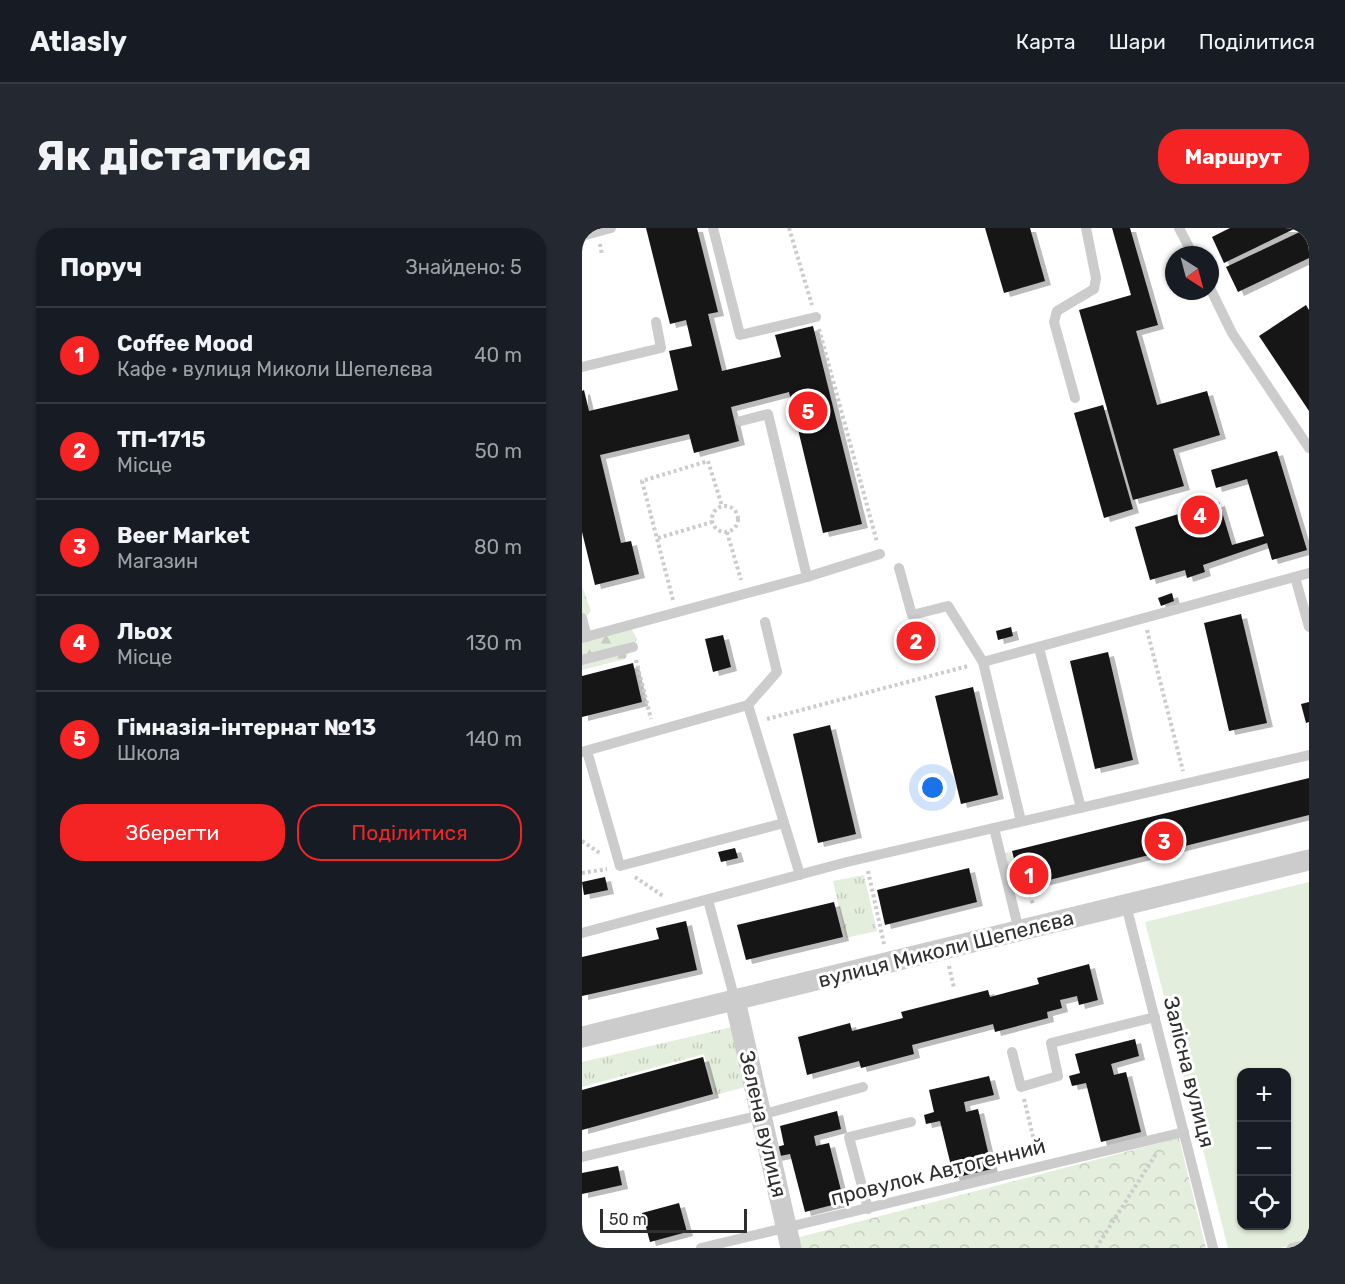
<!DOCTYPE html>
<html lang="uk">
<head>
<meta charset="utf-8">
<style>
	:root { --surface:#171b24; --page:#242831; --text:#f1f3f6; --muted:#9ea1a6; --line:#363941; --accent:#f42424 }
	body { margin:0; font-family:Rubik,sans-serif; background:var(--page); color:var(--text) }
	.controls { position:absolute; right:18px; bottom:18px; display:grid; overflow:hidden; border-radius:12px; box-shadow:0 2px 4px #0004 }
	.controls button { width:54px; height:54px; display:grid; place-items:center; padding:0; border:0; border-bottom:2px solid var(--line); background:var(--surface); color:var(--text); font:30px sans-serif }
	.compass { position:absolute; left:583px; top:18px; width:54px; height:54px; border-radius:50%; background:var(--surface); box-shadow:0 2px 4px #0004; rotate:144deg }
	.scale { position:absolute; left:18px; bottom:15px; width:147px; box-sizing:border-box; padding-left:6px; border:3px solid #2f2f2f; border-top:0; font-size:16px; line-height:21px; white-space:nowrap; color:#2f2f2f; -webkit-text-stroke:4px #fff; paint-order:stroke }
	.you { position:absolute; left:351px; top:560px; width:21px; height:21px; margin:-15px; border:4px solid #fff; border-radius:50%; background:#1a73e8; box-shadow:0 0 0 9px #1a73e833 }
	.badge { display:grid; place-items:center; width:39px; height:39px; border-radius:50%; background:var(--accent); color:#fff; font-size:20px; font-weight:700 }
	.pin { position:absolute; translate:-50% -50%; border:3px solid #fff; box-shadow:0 2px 6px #0006 }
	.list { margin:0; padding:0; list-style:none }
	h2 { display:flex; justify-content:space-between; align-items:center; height:78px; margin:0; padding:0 24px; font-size:26px }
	h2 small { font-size:20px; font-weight:400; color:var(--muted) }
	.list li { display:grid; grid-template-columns:39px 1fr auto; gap:18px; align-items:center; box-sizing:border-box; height:96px; padding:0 24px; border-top:2px solid var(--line) }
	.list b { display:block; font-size:22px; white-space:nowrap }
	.list p { margin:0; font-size:20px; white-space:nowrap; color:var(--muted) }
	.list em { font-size:20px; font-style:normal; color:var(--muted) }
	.actions { display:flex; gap:12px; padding:18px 24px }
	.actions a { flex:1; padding:14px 0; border:2px solid var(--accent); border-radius:24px; text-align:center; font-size:21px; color:var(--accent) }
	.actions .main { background:var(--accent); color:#fff }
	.icon { flex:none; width:33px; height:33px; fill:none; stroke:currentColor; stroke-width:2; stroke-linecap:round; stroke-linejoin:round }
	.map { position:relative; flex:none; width:727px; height:1020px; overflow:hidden; border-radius:24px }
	header { display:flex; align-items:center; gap:36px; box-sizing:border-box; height:84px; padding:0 30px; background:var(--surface); border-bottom:2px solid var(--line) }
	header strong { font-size:28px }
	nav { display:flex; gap:33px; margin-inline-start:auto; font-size:21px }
	.intro { display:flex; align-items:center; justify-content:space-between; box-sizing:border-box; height:144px; padding:0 36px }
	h1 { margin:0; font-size:42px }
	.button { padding:15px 27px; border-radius:24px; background:var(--accent); color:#fff; font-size:21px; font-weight:700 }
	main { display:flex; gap:36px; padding:0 36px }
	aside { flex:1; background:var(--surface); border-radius:24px; box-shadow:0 2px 4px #0004 }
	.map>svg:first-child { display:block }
</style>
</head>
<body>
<header>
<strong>Atlasly</strong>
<nav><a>Карта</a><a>Шари</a><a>Поділитися</a></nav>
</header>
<div class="intro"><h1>Як дістатися</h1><a class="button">Маршрут</a></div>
<main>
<aside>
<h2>Поруч<small>Знайдено: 5</small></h2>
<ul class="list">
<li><span class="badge">1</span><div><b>Coffee Mood</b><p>Кафе · вулиця Миколи Шепелєва</p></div><em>40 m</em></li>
<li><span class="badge">2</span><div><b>ТП-1715</b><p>Місце</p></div><em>50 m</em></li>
<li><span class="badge">3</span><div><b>Beer Market</b><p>Магазин</p></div><em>80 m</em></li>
<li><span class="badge">4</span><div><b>Льох</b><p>Місце</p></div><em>130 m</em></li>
<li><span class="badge">5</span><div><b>Гімназія-інтернат №13</b><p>Школа</p></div><em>140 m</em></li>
</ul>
<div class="actions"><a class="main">Зберегти</a><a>Поділитися</a></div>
</aside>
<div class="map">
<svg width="727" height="1020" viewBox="0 0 727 1020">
	<defs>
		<pattern id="grass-tufts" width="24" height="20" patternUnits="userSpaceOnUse" patternTransform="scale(1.5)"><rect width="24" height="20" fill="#e4eedc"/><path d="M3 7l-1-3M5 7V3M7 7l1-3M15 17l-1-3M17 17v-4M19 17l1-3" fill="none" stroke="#c4ccbd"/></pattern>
		<pattern id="forest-firs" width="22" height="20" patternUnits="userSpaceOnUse" patternTransform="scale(1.5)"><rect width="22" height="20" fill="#e4eedc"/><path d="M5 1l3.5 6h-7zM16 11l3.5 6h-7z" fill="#c4ccbd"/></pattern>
		<pattern id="park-crowns" width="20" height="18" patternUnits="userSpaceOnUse" patternTransform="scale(1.5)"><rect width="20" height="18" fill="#e4eedc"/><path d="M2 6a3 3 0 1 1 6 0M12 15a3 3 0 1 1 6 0" fill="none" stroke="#c4ccbd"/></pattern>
		<filter id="shadow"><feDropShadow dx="6" dy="4" stdDeviation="0" flood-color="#0004"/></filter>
	</defs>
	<rect width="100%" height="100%" fill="#fff"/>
	<g fill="url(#grass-tufts)">
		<path d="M429,624l6,24 -8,2 -7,-24z"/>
		<path d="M282,647l13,56 -31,7 -13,-57z"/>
		<path d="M150,799l13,60 -29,8 -12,-41 -122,33v-25z"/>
	</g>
	<g fill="url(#forest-firs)">
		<path d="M0,358l9,25 -9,11z"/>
		<path d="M45,392l10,19 -12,20 -43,11v-36l15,5z"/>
	</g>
	<path fill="url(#park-crowns)" d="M597,910l27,110h-407l-3,-10z"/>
	<path fill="#e4eedc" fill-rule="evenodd" d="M727,654v359l-29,7h-52l-83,-326zM660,844h44v154h-44z"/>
	<g fill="#161616" filter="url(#shadow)">
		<path d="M64,0h51l21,84 -10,2 14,57 59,-14 -6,-22 38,-9 49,198 -39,9 -34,-141 -58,15 8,34 -45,12 -5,-19 -89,21 21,88 10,-2 8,33 -44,11 -13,-53v-141l2,-1 5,21 89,-21 -9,-39 23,-5 -6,-26 -16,4z"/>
		<path d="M403,0h45l15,53 -41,12z"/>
		<path d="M530,0h18l28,97 -22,6 21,74 50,-14 13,44 -47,14 11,37 -51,14 -54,-190 52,-15z"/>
		<path d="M648,0h66l-72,35 -12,-26z"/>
		<path d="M724,1l3,6v23l-71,34 -12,-25z"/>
		<path d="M724,77l3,5v101l-50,-75z"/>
		<path d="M521,177l30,104 -29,9 -30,-105z"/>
		<path d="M695,223l30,99 -35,10 -5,-17 -64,22 2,7 -18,6 -2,-8 -35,10 -15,-53 84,-25 13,43 32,-9 -17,-57 -31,9 -5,-18z"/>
		<path d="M590,365l2,8 -13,5 -3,-8z"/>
		<path d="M659,386l26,109 -38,8 -25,-108z"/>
		<path d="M429,399l2,9 -15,4 -2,-9z"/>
		<path d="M344,400l6,18 -27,8 -5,-18z"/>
		<path d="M141,407l8,32 -18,5 -8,-33z"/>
		<path d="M526,424l25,108 -38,9 -25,-108z"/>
		<path d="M51,435l9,39 -60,15v-41z"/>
		<path d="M391,459l25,108 -37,9 -26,-108z"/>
		<path d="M727,474v20l-3,1 -5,-19z"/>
		<path d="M248,497l26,109 -38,9 -25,-109z"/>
		<path d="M727,550v37l-288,72 -9,-36z"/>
		<path d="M153,620l3,10 -17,4 -3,-10z"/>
		<path d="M387,640l8,34 -92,23 -8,-35z"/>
		<path d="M23,649l3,13 -24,5 -2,-13z"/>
		<path d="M252,674l9,35 -97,23 -9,-35z"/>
		<path d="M104,693l11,49 -115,26v-39l77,-18 -3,-11z"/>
		<path d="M507,736l9,36 -19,5 -2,-9 -17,4 2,8 -15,4 1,6 -53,14 -2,-8 -81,21 2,9 -53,14 -2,-7 -52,14 -9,-38 52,-14 2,8 51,-13 -2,-6 87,-22 2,7 49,-13 -2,-6z"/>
		<path d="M553,811l4,17 -28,8 3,11 12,-3 15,60 -40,10 -15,-59 -14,3 -3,-10 11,-3 -5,-19z"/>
		<path d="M121,829l10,37 -131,36v-40z"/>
		<path d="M407,848l5,19 -30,7 2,10 12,-3 14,60 -38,9 -14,-57 -14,3 -2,-9 10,-3 -5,-22z"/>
		<path d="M255,883l4,18 -27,7 2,10 13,-3 15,59 -39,10 -15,-58 -15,3 -2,-9 11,-3 -4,-19z"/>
		<path d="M36,938l4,19 -40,9v-21z"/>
		<path d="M97,975l8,29 -37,10 -8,-29z"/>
	</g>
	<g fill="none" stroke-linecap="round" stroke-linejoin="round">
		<g stroke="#ccc" stroke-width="4" stroke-dasharray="3 3" stroke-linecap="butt">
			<path d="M207,0l23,77"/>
			<path d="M18,16l2,11"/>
			<path d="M237,101l58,213"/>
			<circle cx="143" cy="291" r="13"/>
			<path d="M145,304l14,48"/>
			<path d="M76,310l54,-16"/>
			<path d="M91,372l-31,-119 66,-20 14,45"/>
			<path d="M565,402l36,141"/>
			<path d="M54,432l15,59"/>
			<path d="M185,491l201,-53"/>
			<path d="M0,613l19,13"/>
			<path d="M286,643l16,73"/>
			<path d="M0,645l25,-4"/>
			<path d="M53,649l28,19"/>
			<path d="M441,663l6,-2 4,16"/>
			<path d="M367,738l5,22"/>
			<path d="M442,871l13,54"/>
			<path d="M514,1020l60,-94"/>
		</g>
		<g stroke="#ccc" stroke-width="10">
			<path d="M131,0l27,107 76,-18"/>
			<path d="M597,0l14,27"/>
			<path d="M0,8l29,-8"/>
			<path d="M628,60l22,45 77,115"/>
			<path d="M0,139l79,-19 -5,-26"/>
			<path d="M493,170l-21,-76 3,-11 37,-22 2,-11 -10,-50"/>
			<path d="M159,193l27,-7 39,163"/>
			<path d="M317,340l13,47 36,-9 35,56 38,159"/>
			<path d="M713,349l14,50"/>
			<path d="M0,390l5,19"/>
			<path d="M0,410l225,-61 73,-23"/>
			<path d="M457,420l42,160"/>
			<path d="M0,432l51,-13"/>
			<path d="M401,434l326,-89"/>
			<path d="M166,477l52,170"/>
			<path d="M5,523l33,115 164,-43"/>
			<path d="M0,524l166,-47 29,-33 -12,-50"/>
			<path d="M412,600l25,103"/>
			<path d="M126,672l27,100"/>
			<path d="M544,677l87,343"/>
			<path d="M0,705l265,-71 462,-107"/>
			<path d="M430,824l9,35 37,-11 -7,-33 104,-26"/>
			<path d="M0,929l179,-42 102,-28"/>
			<path d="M286,981l-19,-72 62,-15"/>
			<path d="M119,1020l483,-116"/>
			<path d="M710,1020l17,-4"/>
		</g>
		<g stroke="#ccc" stroke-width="21">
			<path d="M153,772l56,248"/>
			<path d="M0,809l727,-177"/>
		</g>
	</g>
	<g text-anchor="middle" stroke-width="6" stroke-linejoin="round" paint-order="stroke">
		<g font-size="21" fill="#2f2f2f" stroke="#fff">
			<text transform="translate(364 721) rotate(-14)" y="7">вулиця Миколи Шепелєва</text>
			<text transform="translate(607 844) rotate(76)" y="7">Залісна вулиця</text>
			<text transform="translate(181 896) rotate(77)" y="7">Зелена вулиця</text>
			<text transform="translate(356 944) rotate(-14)" y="7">провулок Автогенний</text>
		</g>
	</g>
</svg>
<div class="controls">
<button>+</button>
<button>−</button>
<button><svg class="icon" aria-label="locate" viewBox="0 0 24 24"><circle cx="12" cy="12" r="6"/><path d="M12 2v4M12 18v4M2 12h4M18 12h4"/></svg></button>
</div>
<svg class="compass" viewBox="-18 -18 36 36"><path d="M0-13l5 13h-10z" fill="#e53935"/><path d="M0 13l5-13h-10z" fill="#9ea1a6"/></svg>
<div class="scale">50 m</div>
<div class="you"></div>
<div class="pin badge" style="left:447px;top:647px">1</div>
<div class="pin badge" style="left:334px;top:413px">2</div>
<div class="pin badge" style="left:582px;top:613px">3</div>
<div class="pin badge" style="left:618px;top:287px">4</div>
<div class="pin badge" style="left:226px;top:183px">5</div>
</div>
</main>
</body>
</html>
